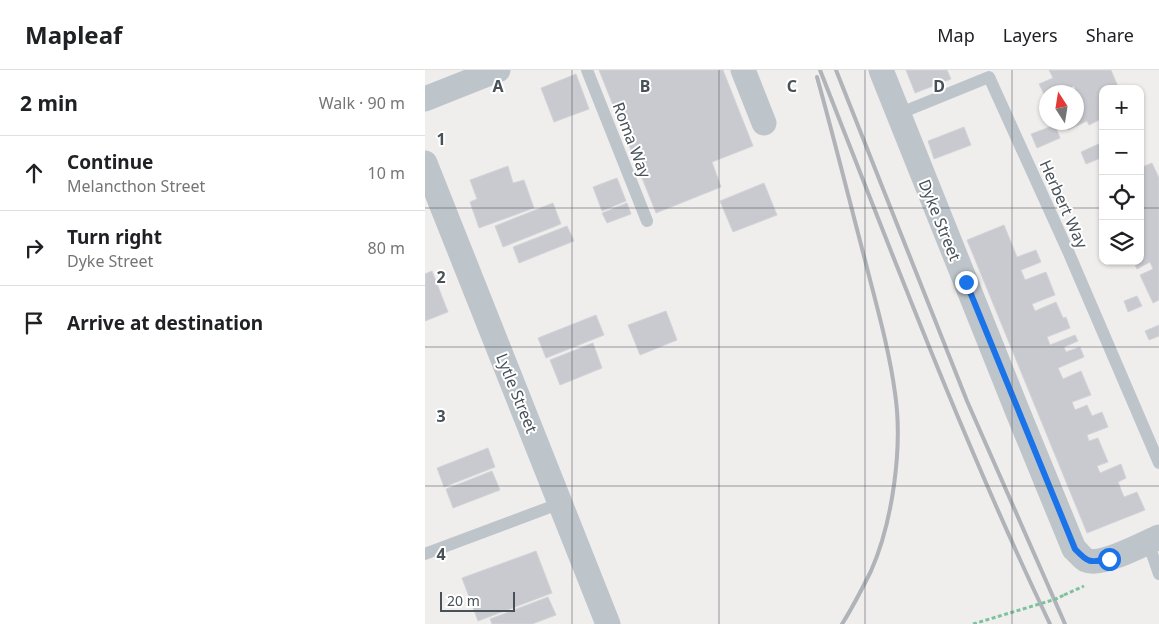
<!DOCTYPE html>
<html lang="en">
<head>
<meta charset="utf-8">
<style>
	:root { --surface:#fff; --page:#f2f2f2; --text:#202124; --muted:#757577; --line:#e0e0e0 }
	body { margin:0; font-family:"Noto Sans",sans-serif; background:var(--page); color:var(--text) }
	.controls { position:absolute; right:15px; top:15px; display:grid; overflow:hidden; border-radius:10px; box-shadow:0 1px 4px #0004 }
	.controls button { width:45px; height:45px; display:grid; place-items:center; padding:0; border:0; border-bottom:1px solid var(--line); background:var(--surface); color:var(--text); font:25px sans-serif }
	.compass { position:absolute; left:614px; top:15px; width:45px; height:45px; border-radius:50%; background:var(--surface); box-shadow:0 1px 4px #0004; rotate:348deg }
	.scale { position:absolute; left:15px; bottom:12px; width:75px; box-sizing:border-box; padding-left:5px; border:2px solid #485158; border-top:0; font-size:14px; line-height:18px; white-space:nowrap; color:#485158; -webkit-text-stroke:4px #fff; paint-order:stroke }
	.stop { position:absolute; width:15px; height:15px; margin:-11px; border:4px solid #1a73e8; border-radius:50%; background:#fff }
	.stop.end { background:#1a73e8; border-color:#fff; box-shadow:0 1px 5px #0008 }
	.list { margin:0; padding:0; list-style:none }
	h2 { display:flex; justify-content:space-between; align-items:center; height:65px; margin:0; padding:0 20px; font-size:21px }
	h2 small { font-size:16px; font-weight:400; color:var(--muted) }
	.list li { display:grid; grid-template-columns:32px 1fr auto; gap:15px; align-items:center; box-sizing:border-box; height:75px; padding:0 20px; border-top:1px solid var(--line) }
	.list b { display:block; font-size:19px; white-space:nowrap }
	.list p { margin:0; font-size:16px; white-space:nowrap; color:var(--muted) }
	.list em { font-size:16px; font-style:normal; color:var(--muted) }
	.icon { flex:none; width:28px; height:28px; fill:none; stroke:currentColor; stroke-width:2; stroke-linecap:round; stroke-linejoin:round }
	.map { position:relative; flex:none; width:734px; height:554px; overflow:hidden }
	header { display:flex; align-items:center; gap:30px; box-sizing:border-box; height:70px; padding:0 25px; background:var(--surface); border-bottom:1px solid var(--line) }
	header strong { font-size:24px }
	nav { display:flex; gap:28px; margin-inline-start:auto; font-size:18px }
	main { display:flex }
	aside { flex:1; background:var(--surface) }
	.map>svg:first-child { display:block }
</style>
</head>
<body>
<header>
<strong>Mapleaf</strong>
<nav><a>Map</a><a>Layers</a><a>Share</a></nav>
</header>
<main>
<aside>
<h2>2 min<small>Walk · 90 m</small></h2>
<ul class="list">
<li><svg class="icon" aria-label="ahead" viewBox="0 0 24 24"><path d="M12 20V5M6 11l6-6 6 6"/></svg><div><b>Continue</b><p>Melancthon Street</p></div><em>10 m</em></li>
<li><svg class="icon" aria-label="right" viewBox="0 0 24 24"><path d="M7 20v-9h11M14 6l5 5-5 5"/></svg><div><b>Turn right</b><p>Dyke Street</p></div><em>80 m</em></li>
<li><svg class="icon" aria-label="arrive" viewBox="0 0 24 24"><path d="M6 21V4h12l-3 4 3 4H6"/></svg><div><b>Arrive at destination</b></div></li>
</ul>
</aside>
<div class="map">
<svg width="734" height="554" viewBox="0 0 734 554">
	<rect width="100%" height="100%" fill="#f0eded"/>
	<g fill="#c9cacf" stroke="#d2d4d8">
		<path d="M174,0h124l30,76 -41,16 9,25 -65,26z"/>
		<path d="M481,0h41l4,9 -36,14z"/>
		<path d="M624,0h62l8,19h-16v29l-14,7 -2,-4 -19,9 -3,-8h12v-26l1,-1 -4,-9 -15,6h-12l-1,6 -7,-14 14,-6z"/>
		<path d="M151,4l13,35 -35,13 -13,-34z"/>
		<path d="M630,55l5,13 -23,10 -6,-14z"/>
		<path d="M539,57l7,18 -37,14 -6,-18z"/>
		<path d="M678,72v15l-17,7 -5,-12z"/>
		<path d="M727,93l7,15v122l-6,3 -13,-28 13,-6 -3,-7 -13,7 -4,-8h7v-93z"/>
		<path d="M83,96l5,17 11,-3 10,28 -55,20 -9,-26 7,-3 -7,-19z"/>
		<path d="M192,108l9,23 -24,10 -9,-24z"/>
		<path d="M339,113l13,32 -44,17 -13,-31z"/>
		<path d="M128,133l8,21 -58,23 -8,-21z"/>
		<path d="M202,133l4,11 -24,9 -5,-10z"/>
		<path d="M579,155l13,32 19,-7 5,12 -20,8 4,10 21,-8 9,23 -23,9 3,7 21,-9 7,16 3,-1 4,11 -23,9 3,8 25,-10 3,6 -14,6 2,5 14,-5 4,10 -26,11 5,11 18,-8 10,24 -19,7 3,8 12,-5 5,11 10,-4 6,15 -21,8 2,6 9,-3 10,24 -11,4 3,7 21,-9 5,14 -8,4 6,15 13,-5 8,18 -58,23 -120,-293z"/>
		<path d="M142,156l7,15 -55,22 -6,-16z"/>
		<path d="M7,201l16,41 -23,9v-47z"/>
		<path d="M712,226l5,10 -14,6 -4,-11z"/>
		<path d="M241,241l11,29 -37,15 -12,-30z"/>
		<path d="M171,245l8,20 -58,23 -8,-20z"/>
		<path d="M734,255v11l-10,4 -4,-9z"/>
		<path d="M168,273l9,25 -42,17 -10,-25z"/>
		<path d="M63,378l7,19 -51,20 -7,-19z"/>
		<path d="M67,401l8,19 -47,18 -7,-19z"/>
		<path d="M111,481l16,42 -74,28 -16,-43z"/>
		<path d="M123,527l8,18 -24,9h-40l-2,-5z"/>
	</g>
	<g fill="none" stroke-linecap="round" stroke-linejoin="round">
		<path stroke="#7dc29e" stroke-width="3" stroke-dasharray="4 2.5" stroke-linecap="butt" d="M639,525l20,-9"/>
		<g stroke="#bdc5cb" stroke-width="12">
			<path d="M162,0l60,151"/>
			<path d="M473,44l91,-37 79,174 91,212"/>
			<path d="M723,472l11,32"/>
			<path d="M0,484l136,-51"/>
		</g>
		<g stroke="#bdc5cb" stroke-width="25">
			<path d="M318,0l21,53"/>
			<path d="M456,0l138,345 55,134c4,3 8,9 12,11 15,7 57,-16 73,-23"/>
			<path d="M0,29l73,-29"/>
			<path d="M0,93l183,461"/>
		</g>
		<g stroke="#b0b3b7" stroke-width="4">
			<path d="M395,0c73,186 144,374 230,554"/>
			<path d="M411,0l131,331 98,223"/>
			<path d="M392,7c17,61 32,122 48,183 11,44 24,88 30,133 8,53 -2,128 -24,178 -9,18 -18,36 -29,53"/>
		</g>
		<path stroke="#7dc29e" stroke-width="3" stroke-dasharray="4 2.5" stroke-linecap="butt" d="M548,554l83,-25 8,-4"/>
	</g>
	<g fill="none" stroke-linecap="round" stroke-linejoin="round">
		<path stroke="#1a73e8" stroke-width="6" d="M541,212l109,267c13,14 15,14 34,10"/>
	</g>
	<path fill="none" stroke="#485158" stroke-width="1" stroke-opacity="0.55" d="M147,0v554M294,0v554M440,0v554M587,0v554M0,138h678M715,138h19M0,277h734M0,416h734"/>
	<g text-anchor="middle" stroke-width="4" stroke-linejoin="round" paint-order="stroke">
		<g font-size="16" fill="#485158" stroke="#fff">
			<text transform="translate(207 70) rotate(69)" y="6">Roma Way</text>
			<text transform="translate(639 134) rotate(66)" y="6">Herbert Way</text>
			<text transform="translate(515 150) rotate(68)" y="6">Dyke Street</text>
			<text transform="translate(92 323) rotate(68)" y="6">Lytle Street</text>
		</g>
	</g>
	<g font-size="16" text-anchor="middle" font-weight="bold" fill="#485158" stroke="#fff" stroke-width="4" stroke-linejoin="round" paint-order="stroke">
		<text x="73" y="22">A</text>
		<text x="220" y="22">B</text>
		<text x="367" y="22">C</text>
		<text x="514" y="22">D</text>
		<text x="16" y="75">1</text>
		<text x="16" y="213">2</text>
		<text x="16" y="352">3</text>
		<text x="16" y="490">4</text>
	</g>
</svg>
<div class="controls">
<button>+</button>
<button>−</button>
<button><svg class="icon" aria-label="locate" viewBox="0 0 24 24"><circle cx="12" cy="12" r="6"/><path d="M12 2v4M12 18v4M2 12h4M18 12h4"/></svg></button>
<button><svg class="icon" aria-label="layers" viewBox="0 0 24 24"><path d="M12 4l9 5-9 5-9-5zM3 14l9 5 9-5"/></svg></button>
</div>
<svg class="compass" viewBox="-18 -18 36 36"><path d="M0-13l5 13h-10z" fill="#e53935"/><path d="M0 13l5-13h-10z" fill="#757577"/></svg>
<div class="scale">20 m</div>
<div class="stop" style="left:684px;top:489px"></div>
<div class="stop end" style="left:541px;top:212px"></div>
</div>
</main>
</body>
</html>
